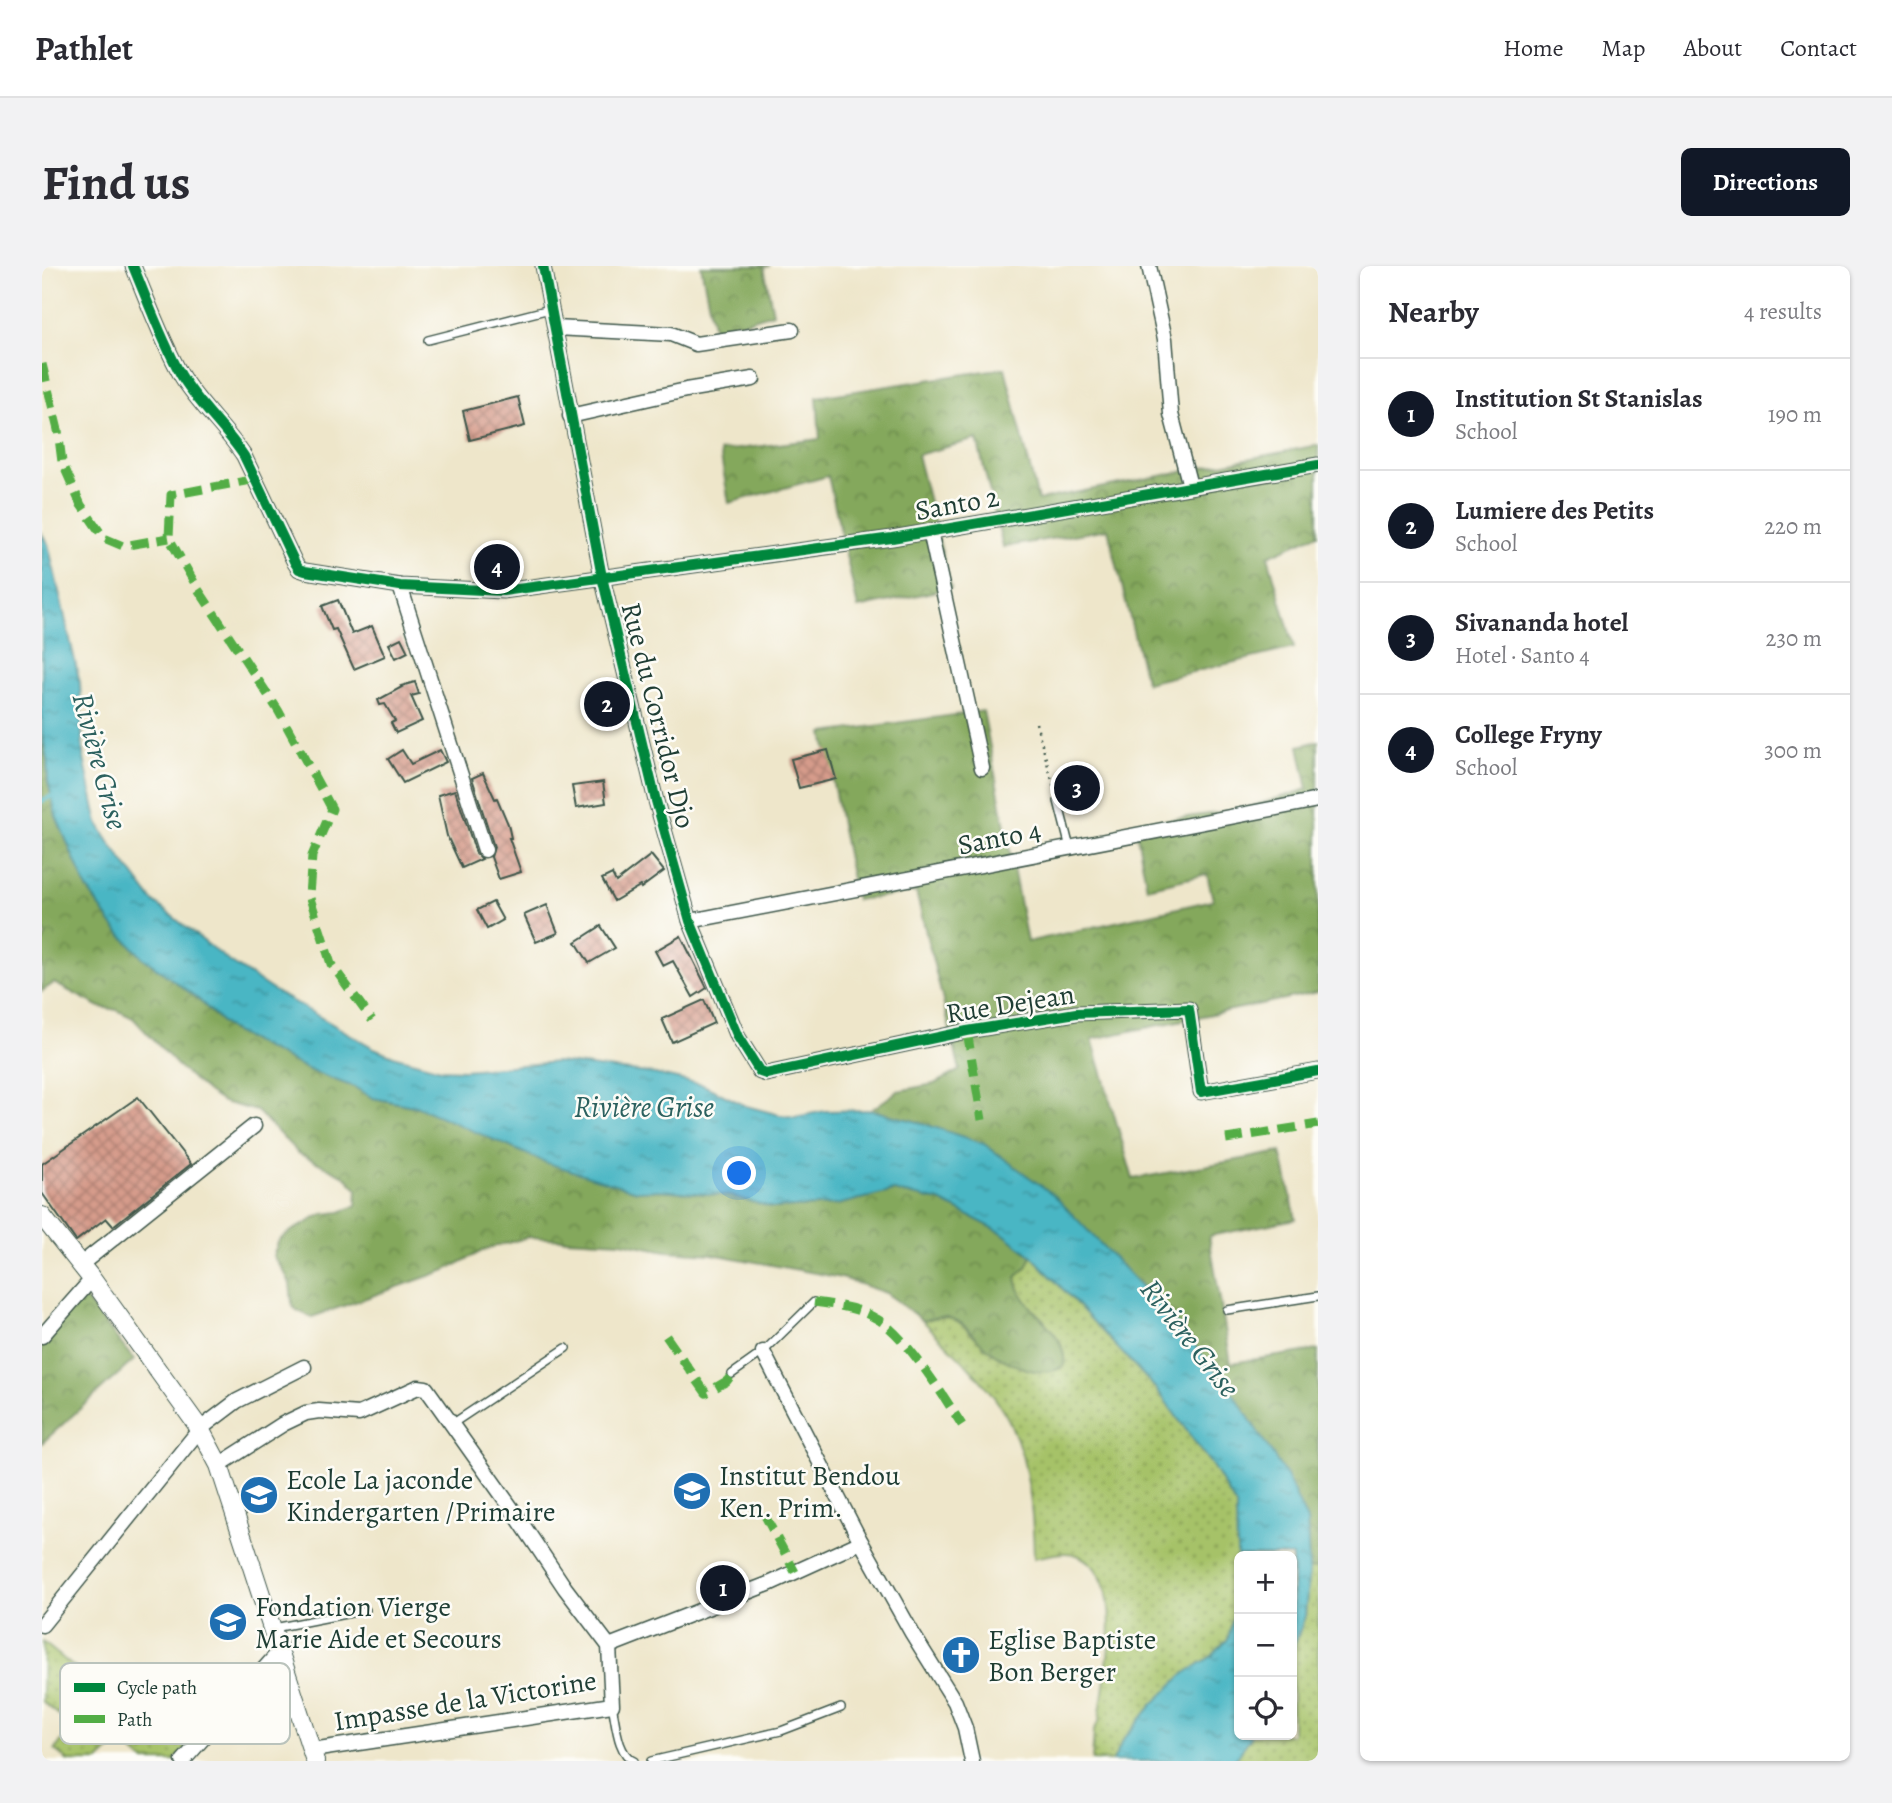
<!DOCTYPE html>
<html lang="en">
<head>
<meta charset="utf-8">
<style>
	:root { --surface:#fff; --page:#f2f2f3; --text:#2b2b33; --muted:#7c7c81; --line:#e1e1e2; --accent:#111827 }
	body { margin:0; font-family:Alegreya,serif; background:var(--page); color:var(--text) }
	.controls { position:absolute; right:21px; bottom:21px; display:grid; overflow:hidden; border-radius:10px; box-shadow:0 2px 5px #0004 }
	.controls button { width:63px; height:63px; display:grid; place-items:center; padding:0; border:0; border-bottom:2px solid var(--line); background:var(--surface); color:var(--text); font:35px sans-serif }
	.you { position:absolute; left:698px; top:908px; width:24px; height:24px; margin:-18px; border:5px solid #fff; border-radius:50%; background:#1a73e8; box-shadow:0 0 0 10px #1a73e833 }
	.badge { display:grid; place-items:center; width:46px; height:46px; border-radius:50%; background:var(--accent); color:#fff; font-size:23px; font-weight:700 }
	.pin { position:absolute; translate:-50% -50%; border:4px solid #fff; box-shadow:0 2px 7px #0006 }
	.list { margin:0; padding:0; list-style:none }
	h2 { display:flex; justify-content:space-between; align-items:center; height:91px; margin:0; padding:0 28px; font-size:30px }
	h2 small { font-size:23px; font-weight:400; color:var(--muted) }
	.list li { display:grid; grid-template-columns:46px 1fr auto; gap:21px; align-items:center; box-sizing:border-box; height:112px; padding:0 28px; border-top:2px solid var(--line) }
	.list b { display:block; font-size:26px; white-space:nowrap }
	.list p { margin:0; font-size:23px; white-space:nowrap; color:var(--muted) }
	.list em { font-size:23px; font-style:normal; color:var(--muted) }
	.icon { flex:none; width:38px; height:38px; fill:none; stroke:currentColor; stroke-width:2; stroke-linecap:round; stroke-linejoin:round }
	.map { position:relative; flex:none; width:1276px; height:1495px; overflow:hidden; border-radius:10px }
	header { display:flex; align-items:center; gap:42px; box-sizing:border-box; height:98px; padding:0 35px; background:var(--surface); border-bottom:2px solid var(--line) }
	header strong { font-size:33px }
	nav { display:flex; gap:38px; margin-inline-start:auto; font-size:24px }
	.intro { display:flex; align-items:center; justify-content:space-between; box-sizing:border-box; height:168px; padding:0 42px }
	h1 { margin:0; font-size:49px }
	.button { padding:18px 32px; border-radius:10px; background:var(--accent); color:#fff; font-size:24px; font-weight:700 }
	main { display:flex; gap:42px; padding:0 42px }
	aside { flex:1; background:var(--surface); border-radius:10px; box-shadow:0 2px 5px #0004 }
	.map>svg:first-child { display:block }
</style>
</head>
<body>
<header>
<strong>Pathlet</strong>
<nav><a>Home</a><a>Map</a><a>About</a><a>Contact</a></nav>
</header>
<div class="intro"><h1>Find us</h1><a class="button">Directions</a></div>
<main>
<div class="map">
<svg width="1276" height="1495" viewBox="0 0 1276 1495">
	<defs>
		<pattern id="grass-dots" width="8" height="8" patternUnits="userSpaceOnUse" patternTransform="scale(1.75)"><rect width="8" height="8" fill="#a6c268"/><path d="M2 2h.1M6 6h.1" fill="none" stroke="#879f56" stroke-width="1.8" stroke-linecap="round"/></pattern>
		<pattern id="forest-crowns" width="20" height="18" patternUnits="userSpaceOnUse" patternTransform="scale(1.75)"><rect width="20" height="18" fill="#84a85c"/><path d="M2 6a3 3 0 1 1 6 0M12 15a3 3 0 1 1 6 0" fill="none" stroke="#6b8a4d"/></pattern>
		<pattern id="water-ripples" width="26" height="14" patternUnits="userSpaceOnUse" patternTransform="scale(1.75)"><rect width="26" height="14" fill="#49b6c4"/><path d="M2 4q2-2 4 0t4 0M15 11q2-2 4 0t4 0" fill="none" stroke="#3c95a0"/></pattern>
		<pattern id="building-cross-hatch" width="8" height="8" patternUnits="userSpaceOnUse" patternTransform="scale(1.75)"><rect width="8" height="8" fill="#d69b8b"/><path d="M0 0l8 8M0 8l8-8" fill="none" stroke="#ad8072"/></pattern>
	</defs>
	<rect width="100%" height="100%" fill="#fdfcf7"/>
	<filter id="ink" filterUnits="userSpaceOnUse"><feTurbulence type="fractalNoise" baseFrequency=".0143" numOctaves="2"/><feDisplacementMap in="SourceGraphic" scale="14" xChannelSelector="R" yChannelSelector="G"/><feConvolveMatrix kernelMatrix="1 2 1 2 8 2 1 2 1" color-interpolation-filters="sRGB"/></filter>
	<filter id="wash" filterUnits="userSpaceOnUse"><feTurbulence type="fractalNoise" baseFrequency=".00686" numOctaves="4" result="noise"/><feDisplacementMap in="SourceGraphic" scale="28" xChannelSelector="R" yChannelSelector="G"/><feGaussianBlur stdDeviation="1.57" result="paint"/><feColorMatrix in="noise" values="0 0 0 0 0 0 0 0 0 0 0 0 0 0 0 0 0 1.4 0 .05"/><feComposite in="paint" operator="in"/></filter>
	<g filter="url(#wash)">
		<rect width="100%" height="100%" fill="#eee6ca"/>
		<g fill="url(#grass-dots)" stroke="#62804e" stroke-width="2">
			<path d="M990,990l126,135 55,76 23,39 2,90 -10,43 -16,17 -28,18 -61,66 -10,21 -21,-1 2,-30 5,-9c4,-43 32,-144 -22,-166 -12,-5 -31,1 -43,3 -1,-45 -4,-92 -23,-133 -17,-37 -59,-75 -88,-104 34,-13 42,8 65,28 11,9 26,14 39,19l18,-47c-15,-13 -27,-23 -29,-44l11,-10z"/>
			<path d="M1276,1302v191l-3,2h-81l18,-26h40v-83l13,-36 4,-47z"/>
			<path d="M1,1376l92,75 45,-48 41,41 -47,51h-30l-24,-20 -21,20h-31l-13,-11 17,-24 -30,-25z"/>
		</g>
		<g fill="url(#forest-crowns)" stroke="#527248" stroke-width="2">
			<path d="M659,0h69l-6,1 9,46 -59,18z"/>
			<path d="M963,102l33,132 280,-55v89l-50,22 26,92 -148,35 -38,-154 -105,18 -26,-108 -60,16 34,133 -93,20 -30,-132 -99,27 -9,-52 100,-12 -3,-42z"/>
			<path d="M941,445l44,231 186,-42 -6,-26 -60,14 -12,-64 104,-14 69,-21 -9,-43 19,-5v251l-226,47 41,140 148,-27 15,67 -87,17 22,127 87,-13v218l-9,1 -2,-48 -385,-398 -51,-13 27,-19 36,-7 26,-14 -44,-178 -60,8 -33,-167z"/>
			<path d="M0,467l5,26 1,22 8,35 30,71 27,38 29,32 55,41 33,32 81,41 43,16 19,11 45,9 219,84 23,-1 72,6 43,12 61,-3 58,-14 46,10 61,31 31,24 -5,11 -11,10c4,36 52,50 48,88 -19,17 -59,-2 -76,-16 -13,-10 -22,-27 -38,-31 -10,-3 -18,0 -27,3l-37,-28 -44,-15 -130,-24 -46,-3 -45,-9 -92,-5 -43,12 -40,21 -134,47c-26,-10 -18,-10 -22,-33 -2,-9 -12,-20 -17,-28l6,-16 14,-10 30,-16 17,-2 16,-6 1,-17 -12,-13 -47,-23 -41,-42 -34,-9 -14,-9 -29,-25 -47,-50 -16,-8 -17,-3 -46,-24 -12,8v-48l4,-7 -4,-8z"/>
			<path d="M41,1030l51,64 -92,83v-112z"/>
		</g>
		<path fill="url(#water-ripples)" stroke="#347a7c" stroke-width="2" d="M0,268l6,10 32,139 3,71 15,69 11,19 44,59 77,61 41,27 103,59 22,9 45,12 23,1 93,-8 98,12 48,11 43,21 34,9 15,2 30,-6 46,-1 51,13 62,21 70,51 125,131 56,70 52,81 20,44 2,48 -4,47 -13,36v-96h-53v179h13l-18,26h-121l10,-21 29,-35 32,-31 28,-18 16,-17 10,-43 -2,-90 -23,-39 -55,-76 -126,-135 -31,-24 -61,-31 -46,-10 -58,14 -62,3 -42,-12 -72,-6 -23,1 -90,-28 -129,-56 -45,-9 -19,-11 -43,-16 -81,-41 -33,-32 -55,-41 -29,-31 -27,-39 -30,-71 -8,-35 -1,-22 -5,-26z"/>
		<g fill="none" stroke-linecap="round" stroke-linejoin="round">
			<path stroke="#49b6c4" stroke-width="4.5" d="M0,535l12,-6"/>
		</g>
		<g id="blocks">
			<g fill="url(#building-cross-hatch)">
				<path d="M476,131l7,29 -55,14 -7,-29z"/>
				<path d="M296,334l14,34 20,-8 13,30 -31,13 -18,-40 -4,1 -10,-24z"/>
				<path d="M359,372l7,14 -12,6 -7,-14z"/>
				<path d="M373,416l4,12 -8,2 11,25 -26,12 -5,-10 4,-2 -10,-17 -5,1 -2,-5 24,-13 -1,-1z"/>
				<path d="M360,484l9,14 29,-14 6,12 -43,21 -15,-24z"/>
				<path d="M786,484l8,29 -37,9 -8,-29z"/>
				<path d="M441,507l12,26 2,-1 11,26 3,14h-2l12,34 -22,7 -8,-22 3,-10 -22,-69z"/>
				<path d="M561,516l3,21 -30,5 -4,-22z"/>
				<path d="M413,524l21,63 6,6 -20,9 -15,-32 -9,-41z"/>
				<path d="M609,589l13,16 -23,17 -1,-2 -26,15 -12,-22 10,-5 4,8z"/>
				<path d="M451,636l10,18 -16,9 -10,-19z"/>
				<path d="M505,639l11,28 -22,9 -12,-27z"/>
				<path d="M559,660l14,22 -26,15 -13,-21z"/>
				<path d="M639,670l26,52 -14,9 -20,-36 -10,5 -8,-15z"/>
				<path d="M662,734l10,23 -42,19 -10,-23z"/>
				<path d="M96,831l53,67 -78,62 -7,-8 -30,23 -34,-48v-29z"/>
				<path d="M650,1212l13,22 -10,9 -4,-9 -13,-11z"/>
				<path d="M927,1377l7,14 -23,13 -7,-16z"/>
			</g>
		</g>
	</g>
	<g filter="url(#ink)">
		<use href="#blocks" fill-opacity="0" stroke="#3e564a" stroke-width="2"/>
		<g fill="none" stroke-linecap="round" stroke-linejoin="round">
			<g stroke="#3e564a" stroke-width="10">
				<g id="service">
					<path d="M386,74l122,-31"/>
					<path d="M1016,535l12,47"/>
					<path d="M1185,1044l91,-14"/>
					<path d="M690,1108l31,-22 51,-50"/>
					<path d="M410,1158l114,-76"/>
					<path d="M232,1362l92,-18"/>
					<path d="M570,1439c4,17 5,49 22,56"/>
					<path d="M609,1495l130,-30 60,-23"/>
				</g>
			</g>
			<g stroke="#3e564a" stroke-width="17">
				<g id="minor">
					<path d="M91,0c15,36 29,75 48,109 17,29 44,52 63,81l51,107 4,6 6,2 95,15 103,5 389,-53 426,-73"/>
					<path d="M501,0l59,311 54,224 34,120 48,116 22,35 6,2 201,-43 109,-18 113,-4 12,83 117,-21"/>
					<path d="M1107,0l16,73 6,75 19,72"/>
					<path d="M513,62l116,6 25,10 96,-14"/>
					<path d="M528,150l116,-26 67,-11"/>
					<path d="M888,265l52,237"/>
					<path d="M358,320l85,264"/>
					<path d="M648,655l628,-121"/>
					<path d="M38,999l174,-139"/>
					<path d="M0,1070l50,-57"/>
					<path d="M721,1086l98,190 51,91 43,69 10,26 7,33"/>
					<path d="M177,1199l64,-41 23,-11 13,-2 40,3 59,-27 8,1 86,121 53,79 44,58 3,59 -300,45"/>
					<path d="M0,1359l158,-196 37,-28 67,-34"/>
					<path d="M567,1380l162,-63 90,-41"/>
					<path d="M141,1495l96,-109"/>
				</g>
			</g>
			<g stroke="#3e564a" stroke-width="20">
				<path id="tertiary" d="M0,950l50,63 108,150 19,36 96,296"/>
			</g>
			<path stroke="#3e564a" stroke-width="2.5" stroke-dasharray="2 5" stroke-linecap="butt" d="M994,457l19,68"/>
			<use href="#service" stroke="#fff" stroke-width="7"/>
			<use href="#minor" stroke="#fff" stroke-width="14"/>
			<use href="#tertiary" stroke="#fff" stroke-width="18"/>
			<g stroke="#52ad45" stroke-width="9" stroke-dasharray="18 9" stroke-linecap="butt">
				<path d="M0,98l16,66 4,32 19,43 23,33 19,8 46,-8"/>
				<path d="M214,213l-85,16 -2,43 29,51 80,121 54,99 -20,47 -3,39 22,69 41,56"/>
				<path d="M925,765l15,89"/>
				<path d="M1184,873l92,-15"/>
				<path d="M772,1036c22,3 43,5 63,17 28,15 67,78 85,106"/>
				<path d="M624,1070l40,57 21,-12 5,-7"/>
				<path d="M722,1248l31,58"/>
			</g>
			<g stroke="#fdfcf7" stroke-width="15">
				<g id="cycleway">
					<path d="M91,0c15,36 29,75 48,109 17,29 44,52 63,81l51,107 4,6 6,2 95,15 103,5 389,-53 426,-73"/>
					<path d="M501,0l59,311 54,224 34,120 48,116 22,35 6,2 201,-43 109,-18 113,-4 12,83 117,-21"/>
				</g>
			</g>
			<use href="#cycleway" stroke="#00873e" stroke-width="10"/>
		</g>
	</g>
	<defs>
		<g id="school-disc" transform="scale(2.0125)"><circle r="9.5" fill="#1f6fb2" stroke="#fdfcf7"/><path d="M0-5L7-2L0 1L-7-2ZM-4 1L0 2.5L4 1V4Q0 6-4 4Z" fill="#fff"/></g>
		<g id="church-disc" transform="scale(2.0125)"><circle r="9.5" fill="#1f6fb2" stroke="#fdfcf7"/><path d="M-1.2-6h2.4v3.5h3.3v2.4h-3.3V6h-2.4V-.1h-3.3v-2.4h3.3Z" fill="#fff"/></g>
	</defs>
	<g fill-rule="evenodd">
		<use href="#school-disc" x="650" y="1225"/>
		<use href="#school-disc" x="217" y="1229"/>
		<use href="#school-disc" x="186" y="1356"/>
		<use href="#church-disc" x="919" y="1389"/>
	</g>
	<g text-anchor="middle" stroke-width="5" stroke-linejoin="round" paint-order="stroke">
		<g font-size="28" fill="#1f3d34" stroke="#fdfcf7">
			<text transform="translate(915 237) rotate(-10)" y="10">Santo 2</text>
			<text transform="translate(617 449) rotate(76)" y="10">Rue du Corridor Djo</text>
			<text transform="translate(957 571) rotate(-11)" y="10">Santo 4</text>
			<text transform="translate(968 737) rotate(-9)" y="10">Rue Dejean</text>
			<text transform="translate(423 1434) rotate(-9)" y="10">Impasse de la Victorine</text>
		</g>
		<g font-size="28" fill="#1f3d34" stroke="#fdfcf7" text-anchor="start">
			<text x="677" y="1219">Institut Bendou<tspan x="677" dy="32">Ken. Prim.</tspan></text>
			<text x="244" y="1223">Ecole La jaconde<tspan x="244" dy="32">Kindergarten /Primaire</tspan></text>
			<text x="213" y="1350">Fondation Vierge<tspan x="213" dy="32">Marie Aide et Secours</tspan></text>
			<text x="946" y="1383">Eglise Baptiste<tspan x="946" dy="32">Bon Berger</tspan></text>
		</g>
		<g font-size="30" font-style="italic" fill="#2c615f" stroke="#fdfcf7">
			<text transform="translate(58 495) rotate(75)" y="10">Rivière Grise</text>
			<text x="602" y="851">Rivière Grise</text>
			<text transform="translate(1148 1072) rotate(52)" y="10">Rivière Grise</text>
		</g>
	</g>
	<rect x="18" y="1397" width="230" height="81" rx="10" fill="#fdfcf7" stroke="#bac3bc" stroke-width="2"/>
	<rect x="32" y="1417" width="31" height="9" fill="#00873e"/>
	<rect x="32" y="1449" width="31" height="8" fill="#52ad45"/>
	<g font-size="19" fill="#1f3d34">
		<text x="75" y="1428">Cycle path</text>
		<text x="75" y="1460">Path</text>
	</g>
</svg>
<div class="controls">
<button>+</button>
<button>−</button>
<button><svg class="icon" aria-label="locate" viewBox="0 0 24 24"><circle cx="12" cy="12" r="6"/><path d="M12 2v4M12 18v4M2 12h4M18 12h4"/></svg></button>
</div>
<div class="you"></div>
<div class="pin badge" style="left:681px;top:1322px">1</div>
<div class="pin badge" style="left:565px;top:438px">2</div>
<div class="pin badge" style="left:1035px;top:522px">3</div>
<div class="pin badge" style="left:455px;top:301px">4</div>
</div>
<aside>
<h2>Nearby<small>4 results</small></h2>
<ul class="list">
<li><span class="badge">1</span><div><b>Institution St Stanislas</b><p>School</p></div><em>190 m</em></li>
<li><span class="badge">2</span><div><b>Lumiere des Petits</b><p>School</p></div><em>220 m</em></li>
<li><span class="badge">3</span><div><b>Sivananda hotel</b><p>Hotel · Santo 4</p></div><em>230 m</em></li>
<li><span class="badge">4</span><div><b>College Fryny</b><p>School</p></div><em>300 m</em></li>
</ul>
</aside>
</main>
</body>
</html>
